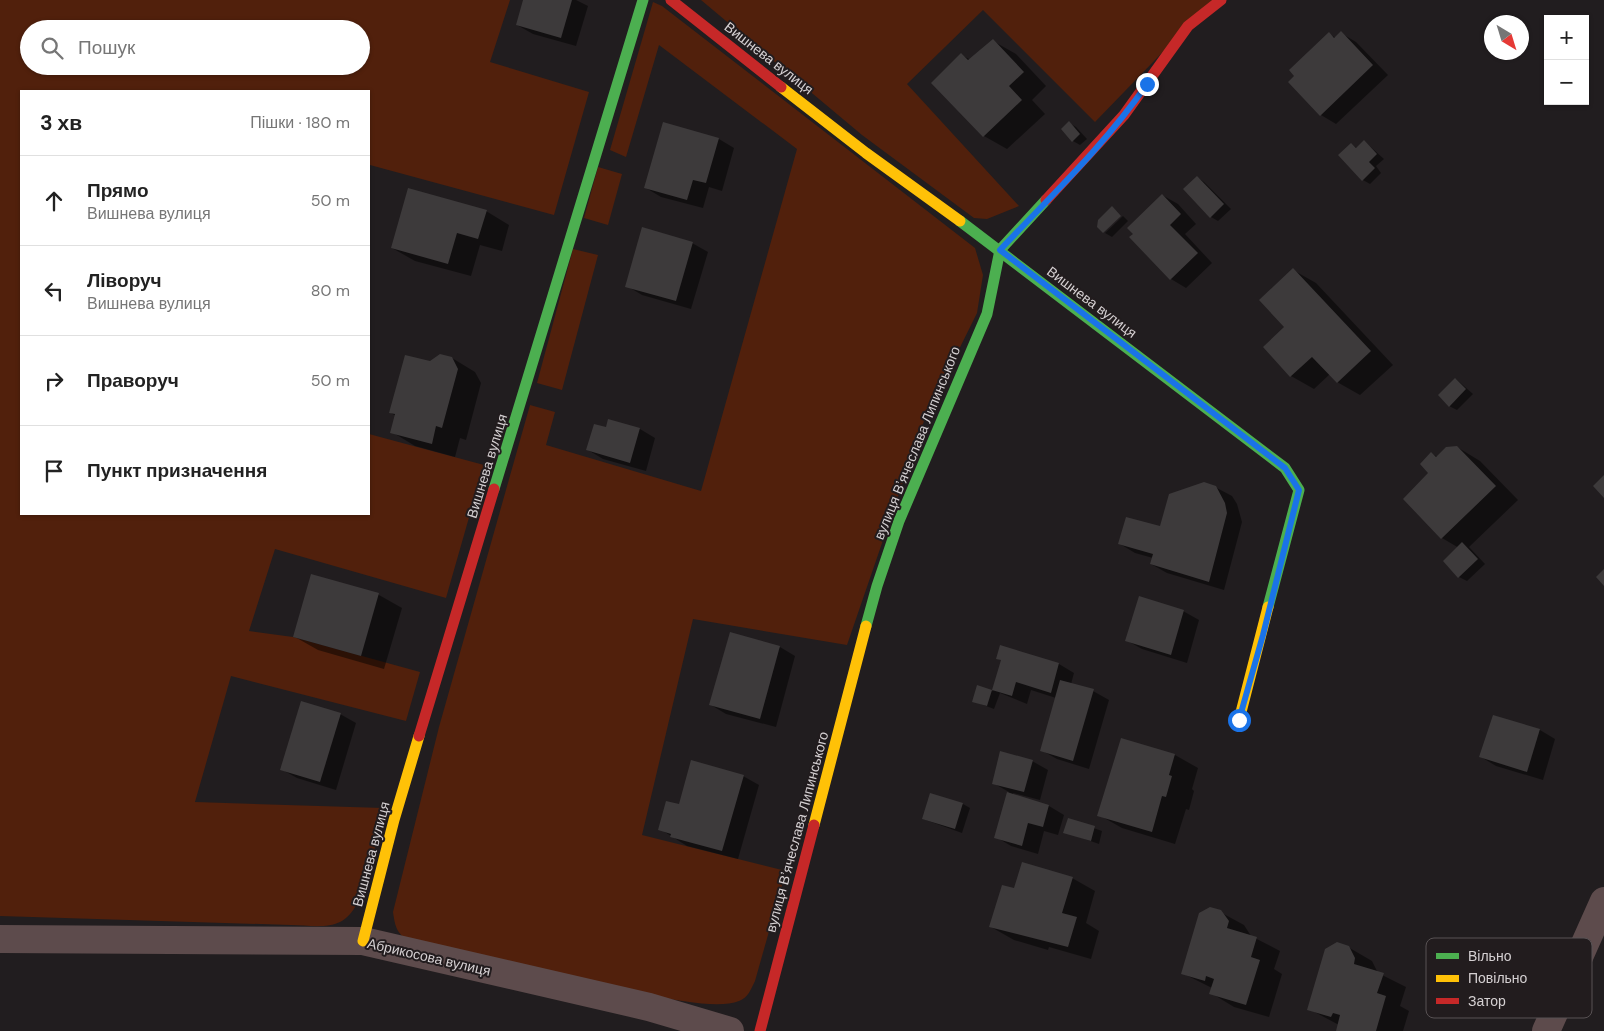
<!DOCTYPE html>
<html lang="uk">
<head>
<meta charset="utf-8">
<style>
	:root { --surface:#fff; --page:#f6f6f6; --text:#222; --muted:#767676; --line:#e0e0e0 }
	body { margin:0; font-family:"DM Sans",sans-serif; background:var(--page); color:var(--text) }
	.controls { position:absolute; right:15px; top:15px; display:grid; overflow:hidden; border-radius:0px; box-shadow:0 1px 4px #0004 }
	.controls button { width:45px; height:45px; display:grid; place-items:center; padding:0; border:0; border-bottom:1px solid var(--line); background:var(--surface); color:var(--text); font:25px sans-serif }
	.compass { position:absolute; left:1484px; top:15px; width:45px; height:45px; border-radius:50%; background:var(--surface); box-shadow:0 1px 4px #0004; rotate:142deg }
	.stop { position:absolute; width:15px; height:15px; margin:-11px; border:4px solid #1a73e8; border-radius:50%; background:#fff }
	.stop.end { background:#1a73e8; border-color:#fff; box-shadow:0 1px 5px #0008 }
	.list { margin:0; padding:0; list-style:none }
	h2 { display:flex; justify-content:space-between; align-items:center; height:65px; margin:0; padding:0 20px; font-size:21px }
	h2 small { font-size:16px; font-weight:400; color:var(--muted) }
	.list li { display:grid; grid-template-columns:32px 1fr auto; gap:15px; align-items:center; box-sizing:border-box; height:90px; padding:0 20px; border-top:1px solid var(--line) }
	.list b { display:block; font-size:19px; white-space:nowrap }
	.list p { margin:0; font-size:16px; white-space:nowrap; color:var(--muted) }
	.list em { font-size:16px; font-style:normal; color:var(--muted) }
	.icon { flex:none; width:28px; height:28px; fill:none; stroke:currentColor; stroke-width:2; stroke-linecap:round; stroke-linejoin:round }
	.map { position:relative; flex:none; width:1604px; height:1031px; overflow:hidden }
	.search { position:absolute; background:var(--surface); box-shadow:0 1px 4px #0004; left:20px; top:20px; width:350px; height:55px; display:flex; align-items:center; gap:12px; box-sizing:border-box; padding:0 18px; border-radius:28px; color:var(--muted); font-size:19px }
	.panel { position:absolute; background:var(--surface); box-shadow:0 1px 4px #0004; left:20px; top:90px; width:350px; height:425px; border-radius:0px }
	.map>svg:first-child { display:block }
</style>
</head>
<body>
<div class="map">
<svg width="1604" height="1031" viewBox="0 0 1604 1031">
	<rect width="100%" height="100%" fill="#211d1f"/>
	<g fill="#51200c" fill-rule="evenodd">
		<path d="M0,0h510l-20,62 99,30 -35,123 -184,-50 -1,2v-76h-348v423h348v-80l115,31 -38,133 -171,-49 -26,82 44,6 127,35 -14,49 -175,-45 -36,126 188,6c-7,29 -15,102 -43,114 -14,7 -34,3 -49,3l-291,-9zM29,29h332v37h-332z"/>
		<path d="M701,0h512l-118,122 -112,-112 -76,74 112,122 -32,13 -13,-1 -112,-83z"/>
		<path d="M653,2l9,4 313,242 8,27 -6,38 -52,105 -78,227 -154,-26 -51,216 144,36 -31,110c-4,8 -7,17 -16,20 -30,12 -116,-13 -150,-21 -60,-13 -121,-26 -181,-40 -12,-7 -13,-15 -15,-28l46,-185 91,-322 25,7 -9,33 155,46 96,-342 -138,-104 -33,112 -16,-7z"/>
		<path d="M598,167l24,7 -14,51 -24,-7z"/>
		<path d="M573,249l25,6 -36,135 -25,-7z"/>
	</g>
	<g fill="#0007">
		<path d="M524,0h52l12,6 -12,40 -43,-12 -16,-9z"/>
		<path d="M1341,33l15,9 32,33 -52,49 -15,-9 8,-81 7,4z"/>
		<path d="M993,41l23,13 30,32 -14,14 13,14 -38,35 -23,-13 -23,-81 10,5z"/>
		<path d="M1069,123l7,4 11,12 -7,6 -7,-4z"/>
		<path d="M719,139l15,9 -12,43 -13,-4 -6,21 -42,-11 -15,-9z"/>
		<path d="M1364,141l20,18 -8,7 5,7 -11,11 -7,-4 -12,-36 6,4z"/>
		<path d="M1197,177l7,5 27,27 -13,12 -7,-4z"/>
		<path d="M1162,195l16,9 18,20 -11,10 27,29 -26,25 -15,-9z"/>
		<path d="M486,211l23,14 -7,26 -22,-6 -9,31 -56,-15 -23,-13z"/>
		<path d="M1123,216l5,5 -16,16 -7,-4z"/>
		<path d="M692,243l16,9 -17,57 -49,-14 -15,-9z"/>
		<path d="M1293,270l23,13 77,82 -33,30 -23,-13 -7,-8 -16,15 -23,-13 -5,-49z"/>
		<path d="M452,358l23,14 6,11 -15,57 -6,-2 -5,19 -40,-11 -23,-14 4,-16 -5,-3 39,-50z"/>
		<path d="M1456,379l17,15 -16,16 -8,-4z"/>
		<path d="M609,421l31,8 15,9 -9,33 -43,-12 -15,-9 19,-21z"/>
		<path d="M1457,447l23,14 38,39 -49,47 16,17 -18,17 -8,-4 -15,-16 15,-13 -17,-10 -12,-65 2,-19 6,3z"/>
		<path d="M1215,487l17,9 5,8 5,18 -18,68 -57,-17 -16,-9 2,-6 -18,-5 -15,-9 40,-16z"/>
		<path d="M312,576l67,19 23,13 -18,61 -66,-19 -23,-13z"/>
		<path d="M1183,611l16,9 -12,43 -45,-14 -16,-9z"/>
		<path d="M780,647l15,9 -19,71 -50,-13 -15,-9z"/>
		<path d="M1001,647l58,17 15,9 -3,11 22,7 16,9 -20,69 -32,-10 -16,-9 15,-52 -25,-8 -4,14 -27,-11 -6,16 -21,-8 5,-15 15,5 10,-30 -5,-3z"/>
		<path d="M340,714l16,9 -20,67 -39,-12 -16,-9z"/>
		<path d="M1494,716l46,14 15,9 -12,41 -47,-14 -15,-9z"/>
		<path d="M1175,755l23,13 -6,21 2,2 -5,19 -3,-1 -11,35 -53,-16 -23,-13z"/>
		<path d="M1032,761l16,9 -8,30 -27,-7v2l36,11 15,9 -6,20 -14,-4 -6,23 -27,-8 -15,-9 13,-45 -16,-9z"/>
		<path d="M743,776l16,9 -21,74 -51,-13 -27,-17 20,-23z"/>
		<path d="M963,804l7,4 -8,25 -39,-14z"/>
		<path d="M1068,819l34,12 -3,13 -34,-12z"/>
		<path d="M1072,878l23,13 -9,32 13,8 -8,28 -42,-12 -1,3 -34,-10 -23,-13 24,-37z"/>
		<path d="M1220,912l24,13 7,11 29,15 -6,18 8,5 -13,43 -35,-10 -23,-14 1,-5 -30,-15z"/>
		<path d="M1348,947l24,14 6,12 28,14 -6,19 9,5 -6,20h-63l-1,-6 -30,-16z"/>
	</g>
	<g fill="#3d3a3b">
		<path d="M523,0h49l-11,38 -45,-13z"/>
		<path d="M1341,31l32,34 -53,51 -32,-34 6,-6 -5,-6 40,-38 5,6z"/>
		<path d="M993,39l31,33 -15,14 13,14 -39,37 -52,-54 30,-30 7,7z"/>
		<path d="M1069,121l11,13 -8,8 -11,-13z"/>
		<path d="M663,122l56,16 -13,45 -13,-3 -6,20 -43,-12z"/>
		<path d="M1364,140l13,14 -8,8 6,6 -13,13 -24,-26 13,-12 5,5z"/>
		<path d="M1197,176l27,28 -14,14 -27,-29z"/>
		<path d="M408,188l79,22 -9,29 -21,-6 -9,31 -57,-16z"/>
		<path d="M1162,194l19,20 -11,11 28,28 -28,27 -41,-43 4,-3 -6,-6z"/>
		<path d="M1112,206l9,10 -18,17 -6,-6 1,-7z"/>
		<path d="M642,227l51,15 -17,59 -51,-14z"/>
		<path d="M1293,268l78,83 -34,32 -25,-26 -22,20 -27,-30 21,-20 -25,-27z"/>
		<path d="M440,354l12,3 6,12 -16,59 -6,-2 -4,18 -42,-11 5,-19 -6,-1 16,-58 25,6z"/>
		<path d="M1455,378l11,11 -17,18 -11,-12z"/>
		<path d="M608,419l32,9 -10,35 -44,-13 8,-26 12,3z"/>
		<path d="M1457,446l39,40 -55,53 -38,-40 25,-26 -8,-9 11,-12 5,5 10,-10z"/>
		<path d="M1604,475v23l-11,-12z"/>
		<path d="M1204,482l12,4 9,17 2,10 -18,69 -59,-18 3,-10 -35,-10 8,-27 34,9 9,-32z"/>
		<path d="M1462,542l16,17 -20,19 -15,-17z"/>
		<path d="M1604,569v17l-8,-9z"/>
		<path d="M311,574l68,19 -18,63 -68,-19z"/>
		<path d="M1139,596l45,14 -13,45 -46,-14z"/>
		<path d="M730,632l50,14 -20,73 -51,-14z"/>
		<path d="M1000,645l59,18 -8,30 -35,-11 -4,14 -20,-6 -5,16 -15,-4 5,-17 15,5 9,-30 -5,-1z"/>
		<path d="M1060,680l34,9 -21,72 -33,-10z"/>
		<path d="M301,701l40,12 -21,69 -40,-12z"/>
		<path d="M1493,715l47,14 -13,43 -48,-15z"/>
		<path d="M1121,738l54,16 -6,21 3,1 -6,21 -4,-1 -10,36 -55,-16z"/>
		<path d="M1000,751l33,9 -9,32 -32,-8z"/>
		<path d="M691,760l53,15 -22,76 -52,-14 1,-3 -13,-4 8,-29 13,3z"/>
		<path d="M1007,792l42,13 -6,22 -15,-4 -6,23 -28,-8z"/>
		<path d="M930,793l33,10 -8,26 -33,-10z"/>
		<path d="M1068,818l27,8 -4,15 -28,-8z"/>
		<path d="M1022,862l51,15 -11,36 15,4 -9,30 -79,-20 13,-42 12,3z"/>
		<path d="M1210,907l11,3 8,11 -2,7 30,9 -6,20 9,3 -14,45 -37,-11 5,-15 -8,-3 -1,5 -24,-7 18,-61z"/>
		<path d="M1337,942l12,4 6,12 -1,6 30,9 -7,20 9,3 -10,35h-40l4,-16 -7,-2 -2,4 -24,-7 18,-61z"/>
	</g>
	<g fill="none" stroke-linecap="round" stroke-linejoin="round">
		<g stroke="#5d4b4c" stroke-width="28">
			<path d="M0,939l363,2 286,66 81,24"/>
			<path d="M1546,1031l58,-130"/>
		</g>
		<g stroke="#4caf50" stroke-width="11">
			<path d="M960,221l325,247 14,22 -31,117"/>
			<path d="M494,489l149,-489"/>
			<path d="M866,626l11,-40 22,-65 88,-207 13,-64 46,-50"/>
		</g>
		<g stroke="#ffc107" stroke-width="11">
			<path d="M781,87l85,66 94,68"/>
			<path d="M1239,720l29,-113"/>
			<path d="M814,825l52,-199"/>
			<path d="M363,941l31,-121 25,-84"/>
		</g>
		<g stroke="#c62828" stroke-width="11">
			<path d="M671,0l110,87"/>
			<path d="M1046,200l78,-85 64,-89 33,-26"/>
			<path d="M419,736l75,-247"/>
			<path d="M760,1031l54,-206"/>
		</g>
	</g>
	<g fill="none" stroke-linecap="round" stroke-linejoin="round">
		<path stroke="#1a73e8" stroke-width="6" d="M1147,84c-42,61 -97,113 -147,166l285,218 14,22 -36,145 -24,85"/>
	</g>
	<g text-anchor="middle" stroke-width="4" stroke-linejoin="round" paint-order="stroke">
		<g font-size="14" fill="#d5d0d2" stroke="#221c1e">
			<text transform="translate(769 58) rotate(38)" y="5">Вишнева вулиця</text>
			<text transform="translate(1092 302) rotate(37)" y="5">Вишнева вулиця</text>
			<text transform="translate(917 443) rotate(-68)" y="5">вулиця Вʼячеслава Липинського</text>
			<text transform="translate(487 466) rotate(-73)" y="5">Вишнева вулиця</text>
			<text transform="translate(797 832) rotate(-75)" y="5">вулиця Вʼячеслава Липинського</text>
			<text transform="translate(371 854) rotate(-75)" y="5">Вишнева вулиця</text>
			<text transform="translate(429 957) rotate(13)" y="5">Абрикосова вулиця</text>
		</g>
	</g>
	<rect x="1426" y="938" width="166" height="80" rx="8" fill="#221c1e" stroke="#585254" stroke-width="1"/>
	<rect x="1436" y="953" width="23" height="6" fill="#4caf50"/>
	<rect x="1436" y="975" width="23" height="7" fill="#ffc107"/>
	<rect x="1436" y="998" width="23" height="6" fill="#c62828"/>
	<g font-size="14" fill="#d5d0d2">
		<text x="1468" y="961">Вільно</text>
		<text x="1468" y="983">Повільно</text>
		<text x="1468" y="1006">Затор</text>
	</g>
</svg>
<div class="controls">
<button>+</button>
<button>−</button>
</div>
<svg class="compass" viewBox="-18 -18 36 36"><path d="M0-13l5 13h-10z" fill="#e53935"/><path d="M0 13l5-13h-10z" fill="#767676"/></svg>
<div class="stop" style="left:1239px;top:720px"></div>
<div class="stop end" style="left:1147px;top:84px"></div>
<div class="search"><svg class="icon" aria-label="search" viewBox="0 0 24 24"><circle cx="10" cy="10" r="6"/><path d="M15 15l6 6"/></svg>Пошук</div>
<section class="panel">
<h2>3 хв<small>Пішки · 180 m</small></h2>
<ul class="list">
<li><svg class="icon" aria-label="ahead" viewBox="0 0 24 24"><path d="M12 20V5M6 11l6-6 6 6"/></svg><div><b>Прямо</b><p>Вишнева вулиця</p></div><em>50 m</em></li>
<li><svg class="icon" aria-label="left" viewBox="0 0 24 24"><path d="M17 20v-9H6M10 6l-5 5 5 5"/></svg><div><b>Ліворуч</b><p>Вишнева вулиця</p></div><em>80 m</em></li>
<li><svg class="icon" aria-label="right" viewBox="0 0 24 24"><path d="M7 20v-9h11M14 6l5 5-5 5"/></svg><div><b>Праворуч</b></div><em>50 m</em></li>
<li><svg class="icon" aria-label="arrive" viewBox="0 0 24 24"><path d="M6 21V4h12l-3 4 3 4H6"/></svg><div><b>Пункт призначення</b></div></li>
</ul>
</section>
</div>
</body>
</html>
